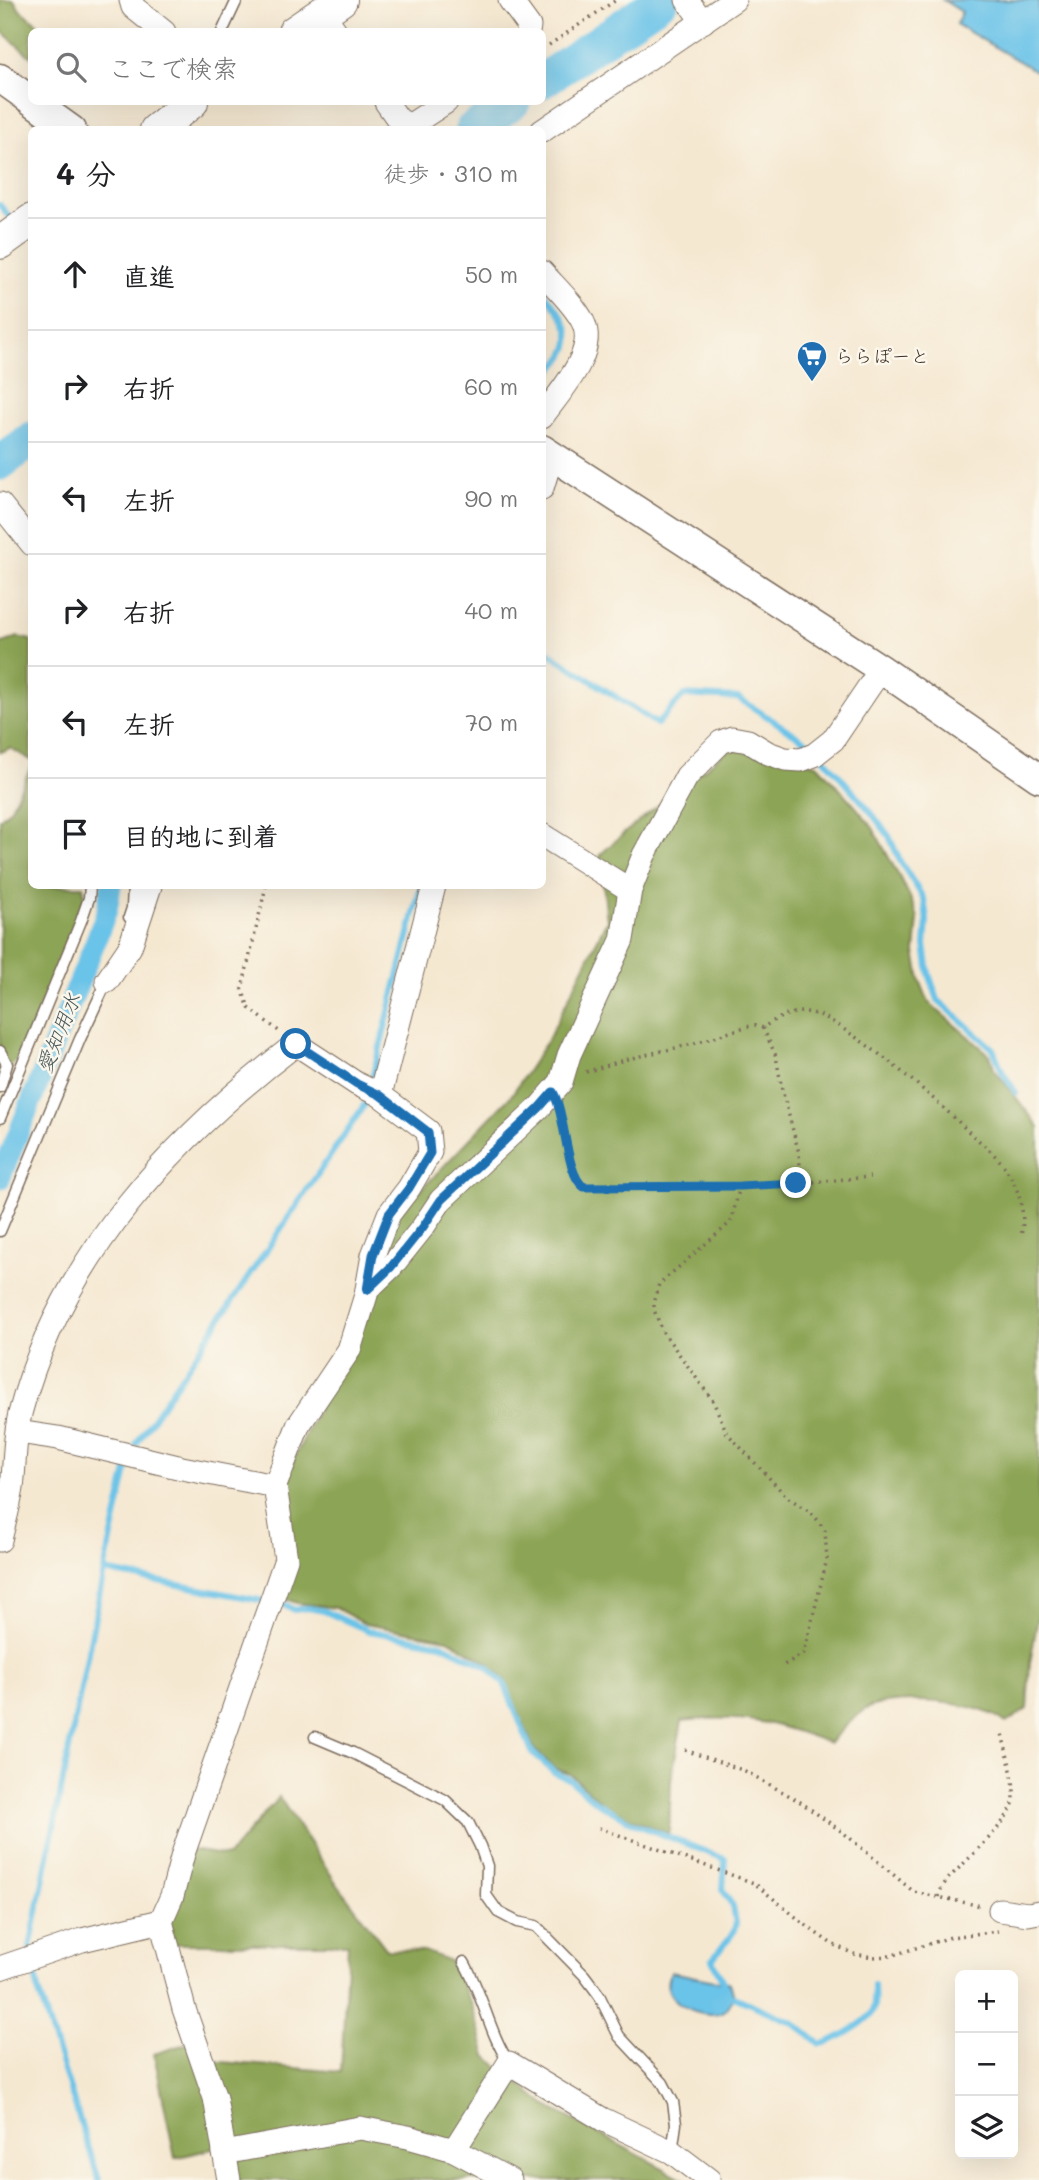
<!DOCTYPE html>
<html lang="ja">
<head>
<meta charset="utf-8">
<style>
	:root { --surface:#fff; --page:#f6f6f6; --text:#202124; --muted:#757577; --line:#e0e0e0 }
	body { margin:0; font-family:Mali,"Klee One",sans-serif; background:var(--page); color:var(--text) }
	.controls { position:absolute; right:21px; bottom:21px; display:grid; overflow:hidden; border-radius:10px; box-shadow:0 7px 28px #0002 }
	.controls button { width:63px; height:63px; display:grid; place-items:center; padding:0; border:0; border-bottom:2px solid var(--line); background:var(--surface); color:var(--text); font:35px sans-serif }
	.stop { position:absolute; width:21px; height:21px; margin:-16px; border:5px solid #1f6fb2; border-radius:50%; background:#fff }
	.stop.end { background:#1f6fb2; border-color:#fff; box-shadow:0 2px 7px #0008 }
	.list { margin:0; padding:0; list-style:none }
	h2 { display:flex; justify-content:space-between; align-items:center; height:91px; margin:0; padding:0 28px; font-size:30px }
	h2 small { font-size:23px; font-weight:400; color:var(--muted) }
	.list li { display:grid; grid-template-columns:46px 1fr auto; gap:21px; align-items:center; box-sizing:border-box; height:112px; padding:0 28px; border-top:2px solid var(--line) }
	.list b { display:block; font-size:26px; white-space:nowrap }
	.list em { font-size:23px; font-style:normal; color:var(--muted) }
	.icon { flex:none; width:38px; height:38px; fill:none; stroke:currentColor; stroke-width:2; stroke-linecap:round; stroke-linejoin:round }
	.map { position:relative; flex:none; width:1039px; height:2180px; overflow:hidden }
	.search { position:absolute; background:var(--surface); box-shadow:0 7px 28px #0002; left:28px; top:28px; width:518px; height:77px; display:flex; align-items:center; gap:18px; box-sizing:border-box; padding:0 24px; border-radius:10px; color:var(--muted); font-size:26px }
	.panel { position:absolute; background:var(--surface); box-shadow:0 7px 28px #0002; left:28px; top:126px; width:518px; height:763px; border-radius:10px }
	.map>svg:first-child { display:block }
</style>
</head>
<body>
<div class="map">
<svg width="1039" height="2180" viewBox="0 0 1039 2180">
	<rect width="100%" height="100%" fill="#fbf7ec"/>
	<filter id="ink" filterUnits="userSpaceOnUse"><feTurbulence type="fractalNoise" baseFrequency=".0143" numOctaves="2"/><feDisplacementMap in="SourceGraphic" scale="14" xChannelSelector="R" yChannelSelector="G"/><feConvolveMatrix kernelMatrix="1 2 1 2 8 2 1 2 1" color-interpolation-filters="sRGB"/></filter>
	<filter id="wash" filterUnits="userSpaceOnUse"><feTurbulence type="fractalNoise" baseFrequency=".00686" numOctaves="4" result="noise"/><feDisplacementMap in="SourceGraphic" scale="28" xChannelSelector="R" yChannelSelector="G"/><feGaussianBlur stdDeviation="1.57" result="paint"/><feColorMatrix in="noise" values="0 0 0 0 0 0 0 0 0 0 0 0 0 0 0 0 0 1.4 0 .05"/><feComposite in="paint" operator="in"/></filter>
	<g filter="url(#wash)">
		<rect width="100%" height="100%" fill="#f5e8d1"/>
		<g fill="#8ca455" stroke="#64673a" stroke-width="2">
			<path d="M0,0h14l6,10 27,21 -15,1 -1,25 -31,-27z"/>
			<path d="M18,637l13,3v120l-21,-12 -10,4v-108z"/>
			<path d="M729,749l88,15 39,43 17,21 36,67 9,23 -3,34 5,28 9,23 61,52 4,14 45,58v484l-9,53 -3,45 -21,14c-23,-22 -112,-29 -140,-14 -14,8 -25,22 -36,34 -55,-21 -89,-29 -148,-22l-11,60 -2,53 -36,-14 -30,-16 -33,-30 -15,-5 -21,-20 -29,-68 -16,-17 -41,-25 -83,-15 -29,-16 -39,-5 -14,-5 4,-115 7,-24 77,-162 11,-11 14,-70 115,-120 38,-58 58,-118 -7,-65 23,-21z"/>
			<path d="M31,767l1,119h51l2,11 -62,154 -23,30v-262l11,-11z"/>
			<path d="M279,1797l58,87 50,66 37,1 26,10 22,44 14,51 59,49 140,75h-456l-1,-35 -53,13 -21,-104 35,-11 21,18 131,11 7,-128h-174l-5,-25 22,-69 37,6z"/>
		</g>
		<g fill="#6bc3e8" stroke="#537683" stroke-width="2">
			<path d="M943,0h96v73l-83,-49 6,-12z"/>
			<path d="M671,1972c19,3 36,9 56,10l4,4 3,11c-3,5 -6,11 -10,14 -17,11 -71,-10 -53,-39z"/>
		</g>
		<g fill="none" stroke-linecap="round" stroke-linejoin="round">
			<g stroke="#6bc3e8" stroke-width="6">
				<path d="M0,205l13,17"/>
				<path d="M542,290c31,37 41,54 0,89"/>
				<path d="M542,648l115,76 27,-29 54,3 75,48"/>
				<path d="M824,758l46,53 19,25 11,25 24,38 3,21 -2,25 4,29 9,26 55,49 10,24 13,20"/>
				<path d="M373,1075l48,-189"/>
				<path d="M136,1444l229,-340"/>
				<path d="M104,1571l182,34 8,5 14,-2 16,3 45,20 72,13 47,23 17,18 27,67 23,21 14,6 27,23 39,22 90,35 -2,31 10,17 3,16 -3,10 -21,27 11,22"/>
				<path d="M30,1948l74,-377 23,-101"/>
				<path d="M35,1973l3,17 61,190"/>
				<path d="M734,1997l58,25 29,22c11,-1 43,-20 50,-30 5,-8 3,-20 3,-29"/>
			</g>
			<path stroke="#6bc3e8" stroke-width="21" d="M0,1179l96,-239 11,-30 4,-24"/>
			<g stroke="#6bc3e8" stroke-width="35">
				<path d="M542,81l119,-81"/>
				<path d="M472,130l41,-28"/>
				<path d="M0,463l32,-24"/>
			</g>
		</g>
	</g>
	<g filter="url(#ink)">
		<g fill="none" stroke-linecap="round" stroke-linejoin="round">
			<g stroke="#7c6c5d" stroke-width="13">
				<g id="service">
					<path d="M222,32l15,-32"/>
					<path d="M129,917l3,-9 1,-22"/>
					<path d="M0,1051l7,13 -7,23"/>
					<path d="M0,1118l81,-197 8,-23 1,-12"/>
					<path d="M0,1231l80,-192 28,-60"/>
					<path d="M315,1737l38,16 92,47 23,22 12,24 7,20 -1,29 12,17 19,10 19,4 48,49 15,20 20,41 44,47 10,19 3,22 -4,28"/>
					<path d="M464,1962c19,33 25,70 45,101"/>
				</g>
			</g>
			<g stroke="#7c6c5d" stroke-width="25">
				<g id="minor">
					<path d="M131,0l2,7 31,25"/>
					<path d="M510,0l19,26 -1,6"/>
					<path d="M687,0l16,22"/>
					<path d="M323,13l13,19"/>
					<path d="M386,102l12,17 11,7 37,-24"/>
					<path d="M542,131l192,-131"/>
					<path d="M542,272c13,15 32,32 41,50 15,30 -24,71 -41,95"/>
					<path d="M542,488l10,-33"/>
					<path d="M0,504l32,40"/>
					<path d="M542,835l88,55"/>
					<path d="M107,981l23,-34 20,-61"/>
					<path d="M380,1095l54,-209"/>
					<path d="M367,1290l24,-23 32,-40 18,-27 98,-92 22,-26 8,-27 53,-115 8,-50 14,-35 43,-79 34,-34 11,-4 16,3 20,12 17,6 16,1 13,-5 19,-15 48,-71"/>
					<path d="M18,1432l40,6 124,30 93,18"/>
					<path d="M0,1540c4,-17 9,-34 12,-52 3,-25 2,-54 9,-78 41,-154 152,-272 275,-366l61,40 23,11 48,36 2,21 -21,36 -20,26 -16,41 -7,40 -17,55 -51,76 -23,60 11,73 -103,295 -11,42 -11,25 23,88 31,89 14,82"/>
					<path d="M1000,1910l28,4 11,-2"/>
					<path d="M0,1968l82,-28 79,-19"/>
					<path d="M454,2150l55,-87 93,56 70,33 37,28"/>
					<path d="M224,2153l136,-25 48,9 46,13 56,30"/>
				</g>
			</g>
			<g stroke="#7c6c5d" stroke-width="31">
				<g id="tertiary">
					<path d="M0,78l32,23"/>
					<path d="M33,102l39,28"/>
					<path d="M542,449l339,220 158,109"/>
				</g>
			</g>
			<g stroke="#7c6c5d" stroke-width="34">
				<g id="secondary">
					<path d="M294,32l47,-32"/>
					<path d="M156,130l36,-28"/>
					<path d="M0,243l32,-23"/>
				</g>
			</g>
			<g stroke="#7c6c5d" stroke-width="3.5" stroke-dasharray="2 5" stroke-linecap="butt">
				<path d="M549,45l67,-45"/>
				<path d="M266,886l-24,103 7,19 31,24"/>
				<path d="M763,1028l13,28 6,34 17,63 1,12 -4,18"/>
				<path d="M586,1072l41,-13 66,-15 52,-17 10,-2 8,3c12,-10 33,-19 49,-15 16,3 29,15 42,23 42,29 78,60 114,95 14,13 32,26 41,43 11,18 17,41 12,61"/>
				<path d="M561,1113l5,29 10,36 3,5 11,5 188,-3 92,-8"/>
				<path d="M740,1186l-9,36 -72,62 -5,16v10l9,22 50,69 14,32 59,63 28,19 11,16 2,28 -23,94 -20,12"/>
				<path d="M685,1750l60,21 54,30 46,33 69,58 67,14"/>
				<path d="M599,1828l155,55 59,48 19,13 22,10 19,3 17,-1 61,-19 47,-6"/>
				<path d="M939,1897l3,-10 6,-8c16,-17 66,-60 66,-81 1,-21 -8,-45 -12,-65"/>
			</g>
			<use href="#service" stroke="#fff" stroke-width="10"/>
			<use href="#minor" stroke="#fff" stroke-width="23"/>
			<use href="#tertiary" stroke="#fff" stroke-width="28"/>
			<use href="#secondary" stroke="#fff" stroke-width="32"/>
		</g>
	</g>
	<g fill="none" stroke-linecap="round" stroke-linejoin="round" filter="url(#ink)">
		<path stroke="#1f6fb2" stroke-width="9" d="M296,1044l61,40 23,11 48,37 2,21 -21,35 -20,26 -16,41 -6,35 24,-23 32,-40 18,-27 98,-92 14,-16c13,22 12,82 31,95l156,-1 56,-3"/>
	</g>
	<defs>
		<g id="supermarket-pin" transform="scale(1.575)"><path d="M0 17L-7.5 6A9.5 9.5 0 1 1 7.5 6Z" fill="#1f6fb2" stroke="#fbf7ec"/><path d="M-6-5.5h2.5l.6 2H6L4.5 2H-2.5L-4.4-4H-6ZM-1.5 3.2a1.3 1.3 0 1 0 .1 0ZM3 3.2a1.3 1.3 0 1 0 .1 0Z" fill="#fff"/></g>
	</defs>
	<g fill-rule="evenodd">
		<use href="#supermarket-pin" x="812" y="356"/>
	</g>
	<g text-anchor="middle" stroke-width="5" stroke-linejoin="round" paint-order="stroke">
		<g font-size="19" fill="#3b2a1e" stroke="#fbf7ec" text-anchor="start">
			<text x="835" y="363">ららぽーと</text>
		</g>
		<g font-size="21" font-style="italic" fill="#49585b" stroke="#fbf7ec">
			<text transform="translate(59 1033) rotate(-68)" y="7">愛知用水</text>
		</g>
	</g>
</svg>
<div class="controls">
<button>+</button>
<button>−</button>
<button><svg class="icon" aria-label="layers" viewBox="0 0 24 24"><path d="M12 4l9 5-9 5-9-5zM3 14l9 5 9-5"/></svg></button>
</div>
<div class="stop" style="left:296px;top:1044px"></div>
<div class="stop end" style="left:796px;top:1183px"></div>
<div class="search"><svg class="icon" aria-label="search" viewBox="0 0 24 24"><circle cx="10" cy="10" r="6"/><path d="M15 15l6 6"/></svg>ここで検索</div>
<section class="panel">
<h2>4 分<small>徒歩 · 310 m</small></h2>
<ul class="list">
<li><svg class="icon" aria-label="ahead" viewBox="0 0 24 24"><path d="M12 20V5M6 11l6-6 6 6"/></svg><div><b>直進</b></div><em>50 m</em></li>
<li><svg class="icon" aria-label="right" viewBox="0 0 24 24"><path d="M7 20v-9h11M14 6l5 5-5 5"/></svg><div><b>右折</b></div><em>60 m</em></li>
<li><svg class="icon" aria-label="left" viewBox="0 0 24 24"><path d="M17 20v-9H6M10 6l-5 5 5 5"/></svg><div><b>左折</b></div><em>90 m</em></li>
<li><svg class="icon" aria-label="right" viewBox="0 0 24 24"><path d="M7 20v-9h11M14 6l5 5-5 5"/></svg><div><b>右折</b></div><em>40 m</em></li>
<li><svg class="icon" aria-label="left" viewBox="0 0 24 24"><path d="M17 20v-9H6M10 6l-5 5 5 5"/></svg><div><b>左折</b></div><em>70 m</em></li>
<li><svg class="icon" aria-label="arrive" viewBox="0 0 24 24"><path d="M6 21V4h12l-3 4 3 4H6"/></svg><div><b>目的地に到着</b></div></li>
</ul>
</section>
</div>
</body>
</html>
